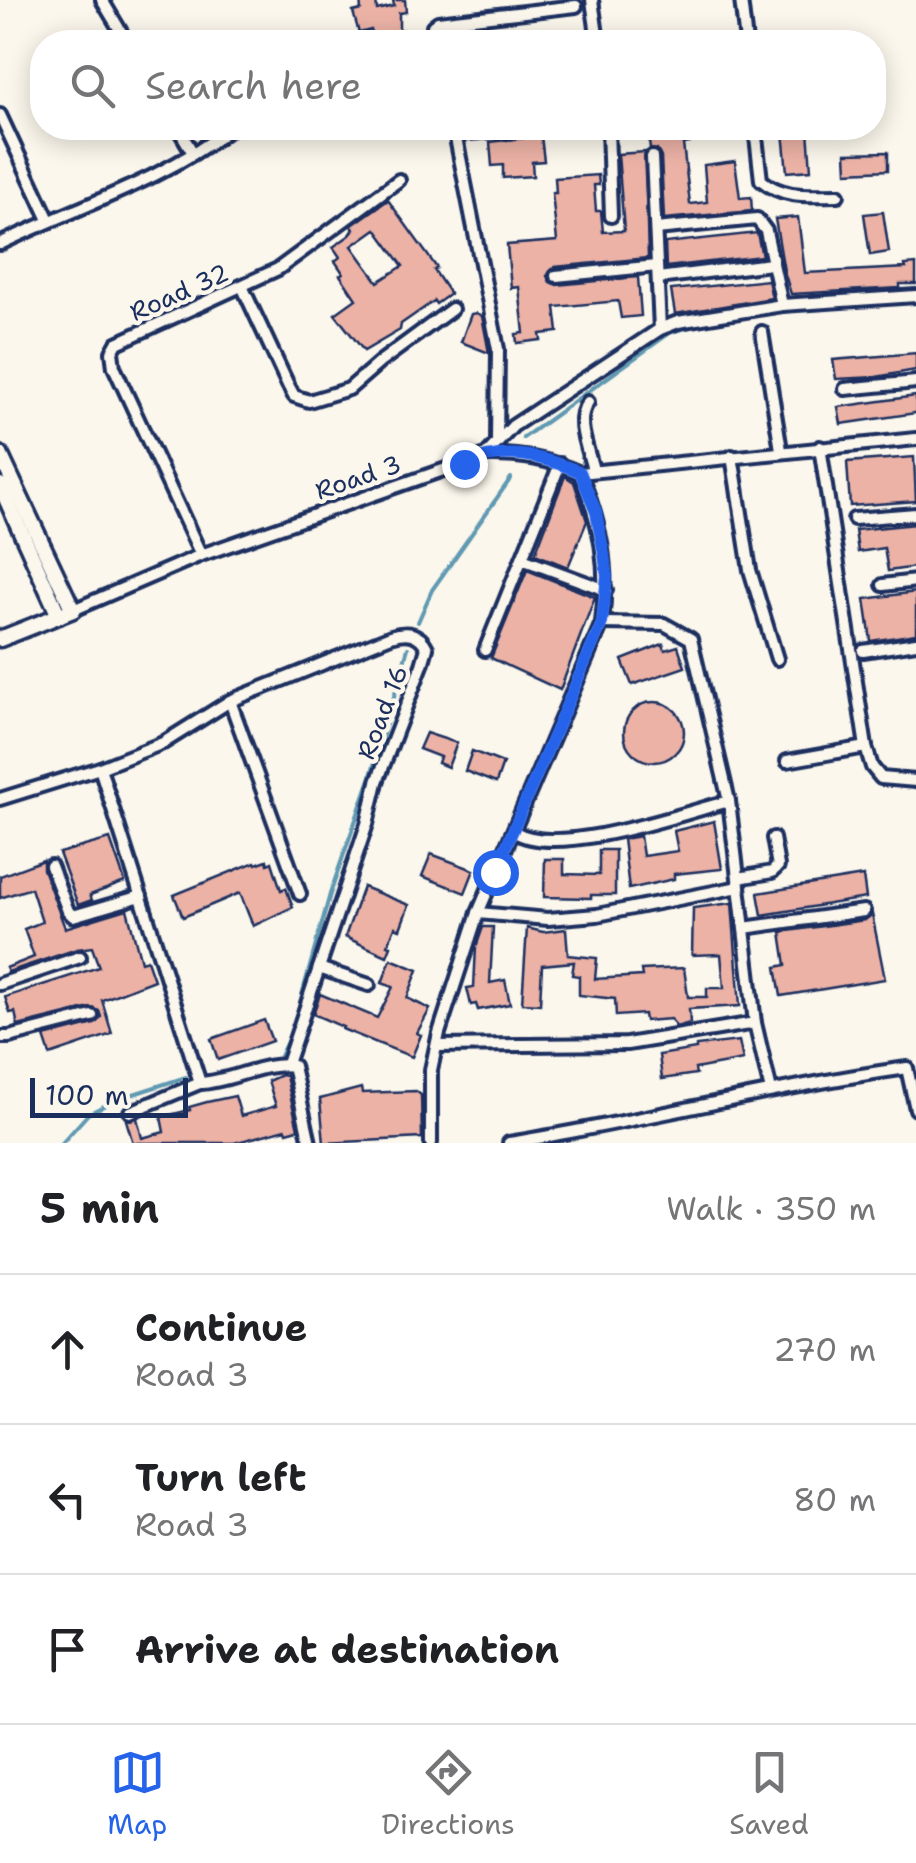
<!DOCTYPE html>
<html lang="en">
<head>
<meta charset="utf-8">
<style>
	:root { --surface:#fff; --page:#f6f6f6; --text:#202124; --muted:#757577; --line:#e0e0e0; --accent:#2563eb }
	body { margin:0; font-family:"Shantell Sans",sans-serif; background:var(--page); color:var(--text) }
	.scale { position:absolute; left:30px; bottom:25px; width:158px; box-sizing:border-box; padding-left:10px; border:5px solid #1b2f5e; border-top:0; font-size:28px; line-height:35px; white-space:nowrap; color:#1b2f5e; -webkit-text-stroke:8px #fbf7ec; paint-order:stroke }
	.stop { position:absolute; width:30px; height:30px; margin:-22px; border:8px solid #2563eb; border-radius:50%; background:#fff }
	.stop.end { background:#2563eb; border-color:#fff; box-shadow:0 2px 10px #0008 }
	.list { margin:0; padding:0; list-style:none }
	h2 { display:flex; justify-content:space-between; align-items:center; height:130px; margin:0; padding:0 40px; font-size:42px }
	h2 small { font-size:32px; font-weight:400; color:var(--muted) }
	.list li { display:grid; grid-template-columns:65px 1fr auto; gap:30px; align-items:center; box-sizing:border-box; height:150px; padding:0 40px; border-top:2px solid var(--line) }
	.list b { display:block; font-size:38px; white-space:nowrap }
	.list p { margin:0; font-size:32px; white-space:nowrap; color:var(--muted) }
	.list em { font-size:32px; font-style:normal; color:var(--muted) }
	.icon { flex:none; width:55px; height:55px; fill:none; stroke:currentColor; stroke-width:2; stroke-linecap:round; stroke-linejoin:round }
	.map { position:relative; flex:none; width:916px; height:1143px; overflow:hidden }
	.search { position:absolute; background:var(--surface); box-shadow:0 5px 25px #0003; left:30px; right:30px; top:30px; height:110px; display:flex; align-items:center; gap:25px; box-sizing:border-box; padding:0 35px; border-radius:40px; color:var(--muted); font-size:38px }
	.sheet { height:580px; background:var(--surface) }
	nav { display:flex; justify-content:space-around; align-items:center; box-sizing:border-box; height:140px; border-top:2px solid var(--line); background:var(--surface); font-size:28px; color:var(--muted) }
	nav a { display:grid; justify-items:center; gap:5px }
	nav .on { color:var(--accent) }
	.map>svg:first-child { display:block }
</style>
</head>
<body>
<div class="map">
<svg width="916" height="1143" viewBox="0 0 916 1143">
	<rect width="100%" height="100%" fill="#fbf7ec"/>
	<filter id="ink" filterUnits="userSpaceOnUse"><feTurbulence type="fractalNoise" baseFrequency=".01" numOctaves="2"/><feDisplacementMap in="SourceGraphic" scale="20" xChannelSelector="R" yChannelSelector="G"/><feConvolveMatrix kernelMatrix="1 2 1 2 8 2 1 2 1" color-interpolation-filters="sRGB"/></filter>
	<g filter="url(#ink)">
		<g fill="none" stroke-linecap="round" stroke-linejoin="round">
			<g stroke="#6099b2" stroke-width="4">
				<path d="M523,438l148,-106 42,-11"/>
				<path d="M418,622l14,-32 79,-112"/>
				<path d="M280,1056l12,-25 38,-137 40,-115 38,-131"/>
				<path d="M62,1143l26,-29 27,-14 71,-23"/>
			</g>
		</g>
		<g fill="#ecb2a6" stroke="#1b2f5e" stroke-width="2.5" fill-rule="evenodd">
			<path d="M360,0h16l1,10 17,-4 -1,-6h12l1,12 -7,1v17h6l2,12h-31l-5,-12 -12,3 -6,-21 8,-2z"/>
			<path d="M647,128h41l2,15 -7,1 7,60 17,-2 -3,-37 31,-4 5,37 11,-1 1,14 -88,8 -3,-62 -4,-7 -7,-1z"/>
			<path d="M808,130l3,40 -24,2 -4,-40z"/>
			<path d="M541,136l3,25 -12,1 1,14 -30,2v-13l-11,1 -2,-24z"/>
			<path d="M645,152l3,106 -93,9 -8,9 3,6 7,3 81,-8 3,39 -20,2 -3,-17 -63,6 3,25 -18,2 1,6 -24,3 -1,-9 8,-1 -5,-46 -8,1 -4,-43 50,-4 -5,-48h4l-1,-15 43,-3 1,10h-5l2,26h5l2,21 21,-1 -6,-77z"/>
			<path d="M888,152v18l-41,2 -1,-19z"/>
			<path d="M388,200l49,68 -3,2 16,24 -14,10 -2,-3 -33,23 -1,6 -36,21 -29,-37 21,-15 -16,-24 3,-2 -8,-12 5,-4 -7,-10 17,-12 4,-6 -3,-3zM376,229l27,37 -25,16 -26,-36z"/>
			<path d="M883,212l6,40 -19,3 -6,-41z"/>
			<path d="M798,217l7,56 101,-5 -1,-3 11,-1v20h-16v4l-109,6 -7,-23 -9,-52z"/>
			<path d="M757,233l5,23 -96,11 -1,-24z"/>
			<path d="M768,280l4,18 -97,16 -4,-24z"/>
			<path d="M476,313l6,3 7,37 -28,-11 10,-28z"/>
			<path d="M916,353v17l-40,7 -40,2 -3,-19z"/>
			<path d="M916,396v17l-75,11 -3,-17z"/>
			<path d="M914,457l2,44 -66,5 -3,-44z"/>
			<path d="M565,476l9,6 13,39 -19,46 -33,-13z"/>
			<path d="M916,524v43l-28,4 -4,-23 -26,4 -3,-22z"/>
			<path d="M527,570l68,27 -35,93 -69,-32z"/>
			<path d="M916,592v42l-45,7 -6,-42z"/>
			<path d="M663,644l2,6 13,-4 7,21 -53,18 -10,-25z"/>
			<circle cx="654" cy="732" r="30"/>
			<path d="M426,733l31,10 -9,24 -10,-4 2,-6 -21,-8z"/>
			<path d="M472,751l31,12 -7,20 -31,-12z"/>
			<path d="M714,821l8,48 -48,5v5l-45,10 -6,-50 17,-3 3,20 35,-5 -4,-20z"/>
			<path d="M110,839l15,43 -35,13 2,5 -14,5 -19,-52z"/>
			<path d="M599,850h16v45h-24v3l-47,-1 1,-38h19v15l35,1z"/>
			<path d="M431,854l43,16 -9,23 -43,-17z"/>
			<path d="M43,860v9l22,59 62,-19 14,53 6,-2 7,20 -52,20 10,34 -62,21 -6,-18 51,-13 6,-7 -2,-6 -9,-3 -72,18 -3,-14 -5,1 -5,-16 94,-30 -7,-20 -15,2 -69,23 -2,-4 28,-11 -10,-28 18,-7 -11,-34 -31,10v-22z"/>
			<path d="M267,860l1,4 4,-2 9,28 5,-2 7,19 -40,19 -13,-33 -57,24 -9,-22 81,-33 1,2z"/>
			<path d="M863,876l3,22 -104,17 -4,-22z"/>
			<path d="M363,887l46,18 -9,24 -5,-2 -7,18 3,1 -4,10 -42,-19z"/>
			<path d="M732,903l8,103 -51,3 1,14 -14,4 -5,-8 -26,2 -1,-7 -28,2 -1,-17 -36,-4v-19l-7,-1 2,-13 -32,3 -2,39 -18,-1 5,-75 16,4 23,-3 2,26 29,3 -2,21 47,-3 -1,-6 43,-2 4,29h19v-9h17l-3,-34 -29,1 1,-47z"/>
			<path d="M872,914l13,65 -104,17 -5,-29 10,-2 -5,-33 84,-12z"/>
			<path d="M483,927h10l-3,56 15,-3 5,24 -32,6 -2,-6 -5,1 -4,-17 7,-1 2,-40z"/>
			<path d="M391,959l27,11 -11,28 23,11 -13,24 4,2 -9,22 -70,-28 1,-2 -30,-13 7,-20 57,24 16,-31 -11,-4z"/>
			<path d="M264,1020l8,21 -54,19 -7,-21z"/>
			<path d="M739,1041l4,19 -48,9 1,5 -34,5 -3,-24 37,-6v-3z"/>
			<path d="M281,1075l5,1 12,53 -11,3 -1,-3 -52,14h-101l-7,-23 11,-2 5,20 22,-6 -3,-15 29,-7 -1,-3 18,-5 28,-6 6,20 35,-10 -8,-25z"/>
			<path d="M361,1088l1,5 54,-2 5,4 1,43 -98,5 -4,-44z"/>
		</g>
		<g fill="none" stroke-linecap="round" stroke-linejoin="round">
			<g stroke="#1b2f5e" stroke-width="18">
				<g id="street">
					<path d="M102,0l25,42"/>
					<path d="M592,0l6,42"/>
					<path d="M741,0l5,42"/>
					<path d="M434,42l-1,-16 5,-4 138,-16"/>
					<path d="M0,115l49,105"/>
					<path d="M178,128l15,25"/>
					<path d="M454,128l44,221 -1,93"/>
					<path d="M608,128l3,88"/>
					<path d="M755,128l6,52c23,19 48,15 77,15"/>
					<path d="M456,134l78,-6"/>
					<path d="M652,157l8,172"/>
					<path d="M0,244c78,-38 161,-62 231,-116"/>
					<path d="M556,276l101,-10"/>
					<path d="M658,278l113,-14"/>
					<path d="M242,286l46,99 6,11 15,5 40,-12 31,-27 72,-53"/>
					<path d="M782,305l134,-9"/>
					<path d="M762,332l19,118"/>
					<path d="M845,389l71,-7"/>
					<path d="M588,402c-14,18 0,47 5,68"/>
					<path d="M820,447l46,300 6,20 9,11 35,3"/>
					<path d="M486,455l27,-29 147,-97 18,-7 104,-17 -16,-74 -9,-12 -101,10"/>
					<path d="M732,456l18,114 27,89"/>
					<path d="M580,473l336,-34"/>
					<path d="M854,519l62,-5"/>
					<path d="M201,555l-87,-188 -2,-15 5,-9 161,-74 121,-89"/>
					<path d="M522,559l84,31"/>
					<path d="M883,585l33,-4"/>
					<path d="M73,610l128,-55 285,-100c35,-1 62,4 94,18 21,52 29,93 22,150l-124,290 -39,120 -8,37v73"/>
					<path d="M485,650l75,-186"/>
					<path d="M863,651l53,-8"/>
					<path d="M230,701l70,193"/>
					<path d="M787,761l79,-14"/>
					<path d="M100,768l100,315c30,-1 65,-22 93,-17l17,77"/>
					<path d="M0,799l100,-31 63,-25 67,-42 161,-65c16,-5 28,-4 36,12l-5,17 -45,117 -10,42 -80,240"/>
					<path d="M515,832c42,26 166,-18 214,-31"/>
					<path d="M51,866l17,45 5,5 68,-20"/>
					<path d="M739,878l33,-6 6,-6 -5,-28"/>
					<path d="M478,913l70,6 49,-4 142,-28"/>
					<path d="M744,928l120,-17"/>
					<path d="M319,968l50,17"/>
					<path d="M0,984l80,-27"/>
					<path d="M755,1023l16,68"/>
					<path d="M0,1037h9l83,-21"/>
					<path d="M437,1046l190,-2 128,-21 -26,-222 -38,-162 -27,-15 -62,-1"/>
					<path d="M130,1112l70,-29"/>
					<path d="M509,1143c133,-22 264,-56 398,-75l9,41"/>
				</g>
			</g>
			<g stroke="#1b2f5e" stroke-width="21">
				<g id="secondary">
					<path d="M0,454l73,156 -73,29"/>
					<path d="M0,485l59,131"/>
				</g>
			</g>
			<use href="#street" stroke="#fbf7ec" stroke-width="10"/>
			<use href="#secondary" stroke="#fbf7ec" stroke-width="14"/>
		</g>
	</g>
	<g fill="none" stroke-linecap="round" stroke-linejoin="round" filter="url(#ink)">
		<path stroke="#2563eb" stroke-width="12" d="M464,464c42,-17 75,-9 116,8l16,40 8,42 3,22 -5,47 -107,249"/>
	</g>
	<g text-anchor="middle" stroke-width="9" stroke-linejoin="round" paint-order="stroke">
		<g font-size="25" fill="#1b2f5e" stroke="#fbf7ec">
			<text transform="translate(179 292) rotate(-24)" y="9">Road 32</text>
			<text transform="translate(358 477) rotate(-19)" y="9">Road 3</text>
			<text transform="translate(382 712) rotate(-69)" y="9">Road 16</text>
		</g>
	</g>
</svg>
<div class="scale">100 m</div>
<div class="stop" style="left:495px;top:872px"></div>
<div class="stop end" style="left:464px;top:464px"></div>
<div class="search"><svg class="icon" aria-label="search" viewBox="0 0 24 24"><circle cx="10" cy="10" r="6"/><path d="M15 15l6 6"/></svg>Search here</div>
</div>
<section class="sheet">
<h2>5 min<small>Walk · 350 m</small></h2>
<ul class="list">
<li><svg class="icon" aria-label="ahead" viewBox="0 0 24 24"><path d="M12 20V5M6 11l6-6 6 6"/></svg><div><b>Continue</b><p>Road 3</p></div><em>270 m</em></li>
<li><svg class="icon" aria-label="left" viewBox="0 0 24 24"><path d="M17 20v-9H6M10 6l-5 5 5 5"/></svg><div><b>Turn left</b><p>Road 3</p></div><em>80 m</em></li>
<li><svg class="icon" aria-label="arrive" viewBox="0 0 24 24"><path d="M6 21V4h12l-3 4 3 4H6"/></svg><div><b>Arrive at destination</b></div></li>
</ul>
</section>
<nav>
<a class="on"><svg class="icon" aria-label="map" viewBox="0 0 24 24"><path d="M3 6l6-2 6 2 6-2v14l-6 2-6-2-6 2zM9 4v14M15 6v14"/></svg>Map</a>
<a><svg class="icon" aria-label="directions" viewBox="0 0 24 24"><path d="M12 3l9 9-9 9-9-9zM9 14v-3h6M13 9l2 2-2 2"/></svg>Directions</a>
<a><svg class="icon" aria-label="saved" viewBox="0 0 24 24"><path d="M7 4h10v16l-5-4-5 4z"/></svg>Saved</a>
</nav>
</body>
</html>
